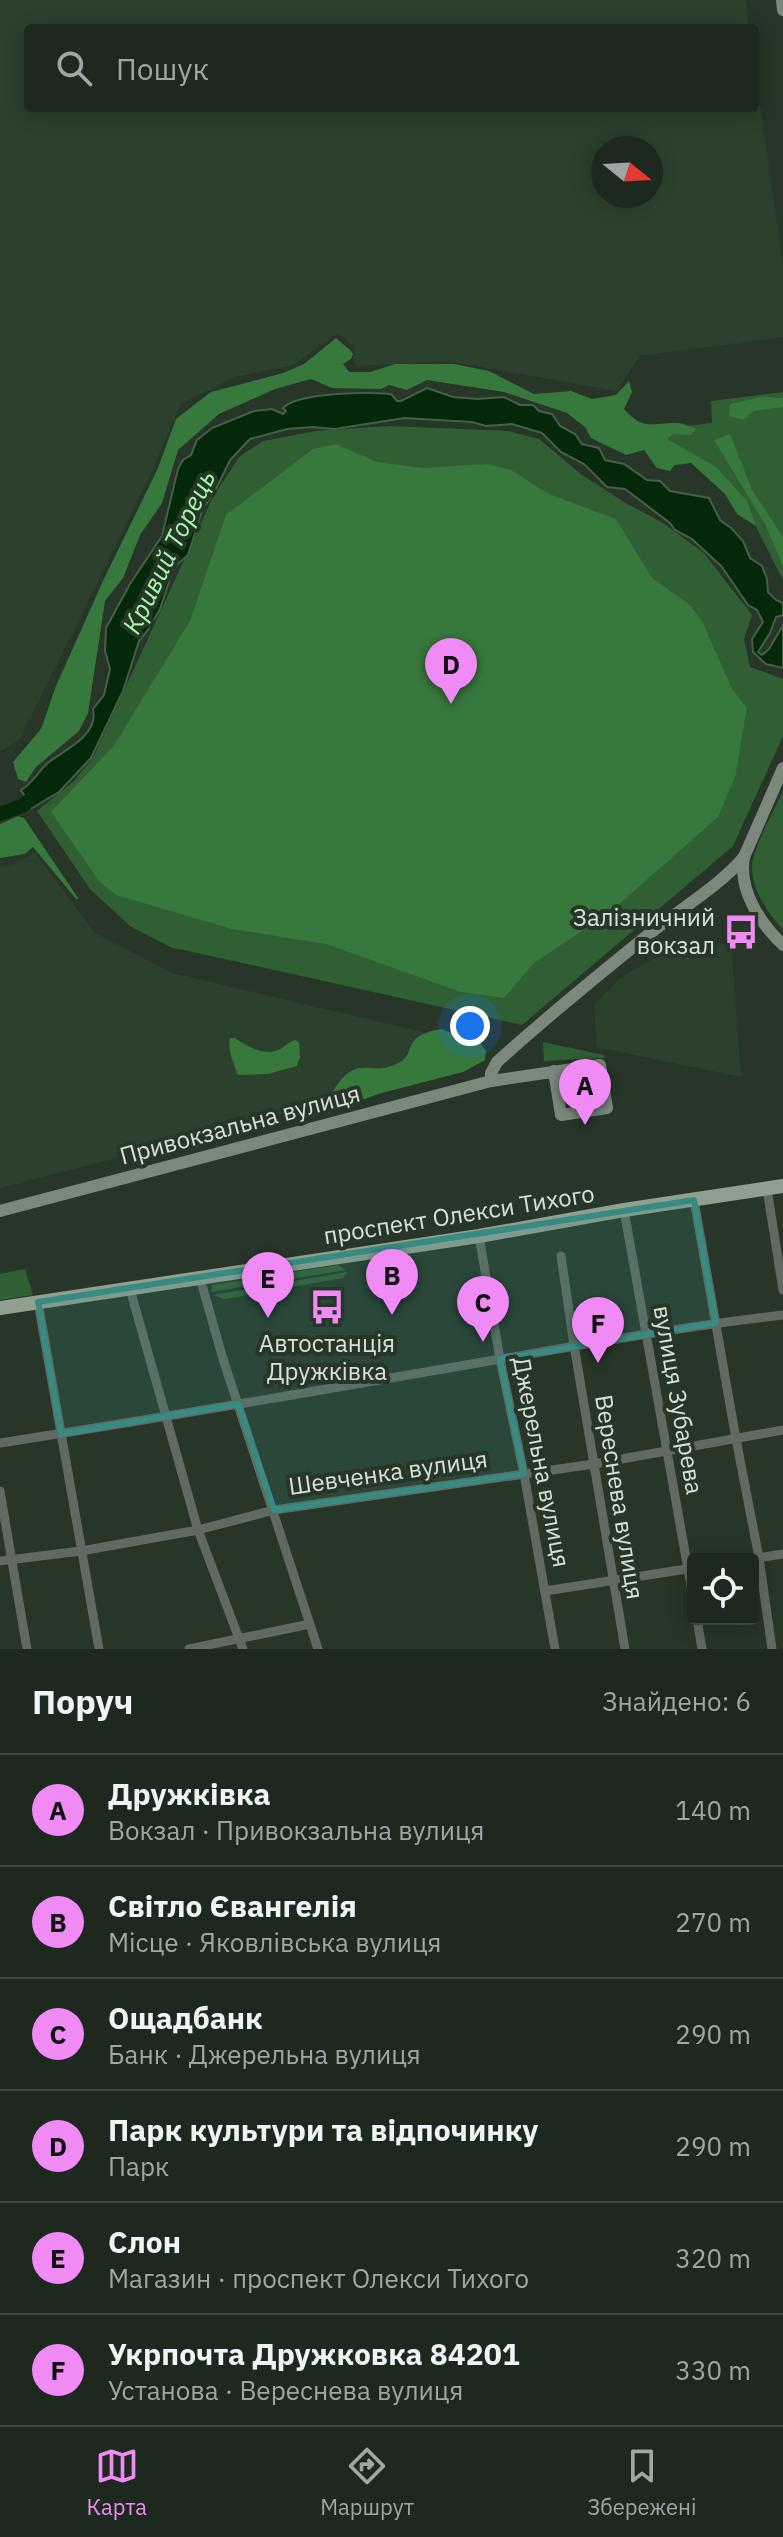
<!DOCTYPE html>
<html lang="uk">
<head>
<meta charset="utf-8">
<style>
	:root { --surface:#1d281e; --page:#2a342b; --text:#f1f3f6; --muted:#a0a6a4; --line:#3b443c; --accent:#f08bf5 }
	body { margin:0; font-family:"IBM Plex Sans",sans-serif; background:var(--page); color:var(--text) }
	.controls { position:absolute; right:24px; bottom:24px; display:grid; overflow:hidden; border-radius:8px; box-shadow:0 4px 20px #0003 }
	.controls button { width:72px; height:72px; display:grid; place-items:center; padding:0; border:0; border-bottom:2px solid var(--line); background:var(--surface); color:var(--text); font:40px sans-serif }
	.compass { position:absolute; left:591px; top:136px; width:72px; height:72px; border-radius:50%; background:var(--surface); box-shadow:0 4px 20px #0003; rotate:108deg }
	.you { position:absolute; left:470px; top:1026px; width:28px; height:28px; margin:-20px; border:6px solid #fff; border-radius:50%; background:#1a73e8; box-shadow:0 0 0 12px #1a73e833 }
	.badge { display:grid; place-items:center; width:52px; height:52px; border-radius:50%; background:var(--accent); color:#111; font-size:26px; font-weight:700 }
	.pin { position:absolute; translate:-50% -66px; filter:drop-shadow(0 2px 4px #0008) }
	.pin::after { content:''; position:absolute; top:42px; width:28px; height:24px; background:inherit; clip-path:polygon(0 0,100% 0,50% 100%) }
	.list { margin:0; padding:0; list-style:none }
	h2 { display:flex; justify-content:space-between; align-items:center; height:104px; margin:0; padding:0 32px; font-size:34px }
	h2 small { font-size:26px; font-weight:400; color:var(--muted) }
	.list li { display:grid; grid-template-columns:52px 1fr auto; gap:24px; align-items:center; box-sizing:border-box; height:112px; padding:0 32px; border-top:2px solid var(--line) }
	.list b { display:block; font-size:30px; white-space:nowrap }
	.list p { margin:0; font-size:26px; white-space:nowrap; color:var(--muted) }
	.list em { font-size:26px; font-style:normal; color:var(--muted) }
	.icon { flex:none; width:44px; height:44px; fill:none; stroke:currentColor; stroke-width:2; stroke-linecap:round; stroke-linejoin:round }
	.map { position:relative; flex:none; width:783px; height:1649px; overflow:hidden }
	.search { position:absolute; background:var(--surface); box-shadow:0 4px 20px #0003; left:24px; right:24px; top:24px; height:88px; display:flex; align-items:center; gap:20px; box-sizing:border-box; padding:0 28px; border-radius:8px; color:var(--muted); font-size:30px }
	.sheet { height:776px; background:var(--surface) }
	nav { display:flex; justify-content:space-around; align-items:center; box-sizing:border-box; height:112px; border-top:2px solid var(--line); background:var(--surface); font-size:22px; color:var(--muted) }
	nav a { display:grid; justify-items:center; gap:4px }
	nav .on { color:var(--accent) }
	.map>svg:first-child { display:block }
</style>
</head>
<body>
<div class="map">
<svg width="783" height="1649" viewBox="0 0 783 1649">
	<rect width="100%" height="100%" fill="#273628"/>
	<g fill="#2c412d" fill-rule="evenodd">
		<path d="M0,0h745l4,28h-721v80h727v-37l28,195v71l-143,19 -23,35 -170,-30 -92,5 -1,-20 -16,-13 -45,32 -58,12 -54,27 -34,78 -127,257 -20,13zM651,148v48h-48v-48z"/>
		<path d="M35,853l60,80 77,40 302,71 -2,23 -472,121v-321l7,-1z"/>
		<path d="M731,943l10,134 -144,-30 -3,-42 26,-27 37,-21z"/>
	</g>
	<g fill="#305f33">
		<path d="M783,392v188l-34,-67 -39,-46 -49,-21 -2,-17 53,-6 -1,-22z"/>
		<path d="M390,426l118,5 31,8 43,36 42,27 37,20 42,30 49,63 -8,24 6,28 33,12v57l-50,110 -211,179 -352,-78 -40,-21 -40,-37 -53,-78 37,-30 20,-25 119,-259 27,-41 23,-15 53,-10z"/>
		<path d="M783,791v139c-14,-16 -31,-39 -31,-62 -1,-17 23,-59 31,-77z"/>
		<path d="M543,1042l61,13 1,3 -61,3z"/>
		<path d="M338,1265l8,5 -135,22 1,-7z"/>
		<path d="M25,1269l8,26 -33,5v-26z"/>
		<path d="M347,1272l-4,6 -118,21 -12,-4z"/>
	</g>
	<g fill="#37783d">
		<path d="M336,338l14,12 3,4 -2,5 -8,5 6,8h21l25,-8h59l35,7 45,23 37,-3 21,8 24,-4 13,-14 3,11 -8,17c21,23 27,13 54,14 6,0 12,4 18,6l-5,6 -18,-1 -6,5 49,28 31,34 9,25 -19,-12 -12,-20 -34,-31 -16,2 -5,6 -13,-3 -13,-18 -18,5 -35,-17 -6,-11 -18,-14 -63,-21 -77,-12 -20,10 -18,-5 -8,4 -49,-1 -21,-9 -36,10 -56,25 -41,36 -16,53 -22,32 -17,43 -18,23 -17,112 -9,18 -43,36 -10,15 -8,-3 -5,-17 28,-33 15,-43 47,-105 55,-113 18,-49 35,-27 72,-19 21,-9z"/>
		<path d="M761,397l22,1v9l-29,4 -11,9 -14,-4 1,-12z"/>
		<path d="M730,434l22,56 31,47v29l-18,-42 -51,-84z"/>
		<path d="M336,444l41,18 23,3 22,3 66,-4 23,6 38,24 67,25 36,59 37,26 13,17 30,68 15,19 -12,69 -17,40 -109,96 -75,50 -30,35 -43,-6 -135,-48 -94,-15 -116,-34 -17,-14 -48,-69 62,-65 77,-126 36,-106 87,-66z"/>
		<path d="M18,816l6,2 54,80 -1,2 -44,-53 -8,7 -25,4v-34z"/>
		<path d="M441,1029l39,14 6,8 -1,9 -22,12 -85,22 -54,21 -4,-1c0,-10 7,-13 12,-21 26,-44 38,-13 68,-31 9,-5 8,-12 13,-20 6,-9 19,-11 28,-13z"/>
		<path d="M230,1038h5c11,8 28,18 43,12 6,-2 10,-8 17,-10l4,2 1,15 -3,9 -29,8 -30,1c-4,-11 -11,-25 -8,-37z"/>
	</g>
	<path fill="#042809" stroke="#446047" stroke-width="2" d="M427,388l26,9 25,2 26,-2 16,8h13l6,6 13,3 8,12 15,8 7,10 17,4 6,12 19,4 23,16 13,1 10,10 39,7 11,22 11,8 12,13 7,17 12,8 5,13 1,13 8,8 7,3v12l-7,2 -6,16 -12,19 4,3 7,-6 14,-24v43l-17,-4 -13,-12 -1,-13 11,-17 -6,-12 -9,-5 -26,-38 -30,-28 -17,-9 -5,-7 -45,-34 -18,-2 -23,-23 -23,-12 -19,-19 -30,-9 -26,2 -14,-4 -68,-4 -69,11 -23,-2 -25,2 -37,10 -20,21 -16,33 -11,15 -15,47 -14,12 -14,42 -12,21 -9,11 -16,50 -32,67 -32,34 -27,16 -11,-18c12,-7 18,-20 28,-28 17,-13 50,-27 44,-53l11,-14 6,-26 -5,-18 1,-23 24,-44 32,-48 16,-67 5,-9 8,-5 6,-15 15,-12 42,-17 18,-2 11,5 3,-3 -3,-3c15,-16 86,-16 108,-14l6,7h4z"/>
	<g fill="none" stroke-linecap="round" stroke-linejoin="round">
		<path stroke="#042809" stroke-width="14" d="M0,814l22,-8 19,-15"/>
		<g stroke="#626962" stroke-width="9">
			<path d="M767,1189l16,101"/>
			<path d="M694,1200l42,239 23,119 13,91"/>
			<path d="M624,1210l69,387"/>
			<path d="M479,1236l21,123 24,115 31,175"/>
			<path d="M561,1256l13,89 51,304"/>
			<path d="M200,1278l23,81 95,290"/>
			<path d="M130,1289l68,241 45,119"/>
			<path d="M38,1302l61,347"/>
			<path d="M0,1443c156,-24 311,-51 466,-78 105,-18 211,-38 317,-50"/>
			<path d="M0,1491l27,158"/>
			<path d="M751,1559l32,-5"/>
			<path d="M0,1561l81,-10 117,-21 76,-20 320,-46 189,-34"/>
			<path d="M545,1591l148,-23"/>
			<path d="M697,1619l5,30"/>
			<path d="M189,1649l121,-25"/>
		</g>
		<g stroke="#7c887c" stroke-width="12">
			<path d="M782,0l1,10"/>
			<path d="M783,768l-39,89c-6,33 16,66 39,88"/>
			<path d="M554,1071l7,44 46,-7 -7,-43 -109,16v-8l6,-11c52,-47 106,-91 161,-135 30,-23 62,-42 86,-70"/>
			<path d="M0,1211l491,-130"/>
		</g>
		<path stroke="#909f90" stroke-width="14" d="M0,1308l479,-72 145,-26 159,-24"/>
	</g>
	<path fill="#378b83" fill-opacity="0.2" stroke="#378b83" stroke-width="6" stroke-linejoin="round" d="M694,1200l22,123 -216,36 24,115 -250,36 -36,-106 -177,30 -23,-132z"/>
	<defs>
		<g id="bus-bare" transform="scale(2.76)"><path d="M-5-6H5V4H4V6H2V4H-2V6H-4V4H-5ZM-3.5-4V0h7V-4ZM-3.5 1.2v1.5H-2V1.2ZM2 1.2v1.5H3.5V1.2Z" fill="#f08bf5" stroke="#273628" stroke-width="2.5" paint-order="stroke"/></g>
	</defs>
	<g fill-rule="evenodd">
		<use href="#bus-bare" x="741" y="932"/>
		<use href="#bus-bare" x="327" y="1307"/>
	</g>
	<g text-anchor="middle" stroke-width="8" stroke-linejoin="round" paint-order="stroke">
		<g font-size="24" fill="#d8e1d8" stroke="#273628" text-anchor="end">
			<text x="715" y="926">Залізничний<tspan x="715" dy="28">вокзал</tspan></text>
			<text x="327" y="1352" text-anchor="middle">Автостанція<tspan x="327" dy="28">Дружківка</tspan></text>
		</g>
		<g font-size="24" fill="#d8e1d8" stroke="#273628">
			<text transform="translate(240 1125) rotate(-15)" y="8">Привокзальна вулиця</text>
			<text transform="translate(459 1215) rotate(-9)" y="8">проспект Олекси Тихого</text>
			<text transform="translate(678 1400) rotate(80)" y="8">вулиця Зубарева</text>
			<text transform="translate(541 1462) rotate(79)" y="8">Джерельна вулиця</text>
			<text transform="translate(388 1473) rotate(-8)" y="8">Шевченка вулиця</text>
			<text transform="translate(619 1497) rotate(81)" y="8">Вереснева вулиця</text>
		</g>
		<g font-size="26" font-style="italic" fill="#a4fda8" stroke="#273628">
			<text transform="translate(169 552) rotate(-64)" y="9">Кривий Торець</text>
		</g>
	</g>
</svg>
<div class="controls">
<button><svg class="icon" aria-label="locate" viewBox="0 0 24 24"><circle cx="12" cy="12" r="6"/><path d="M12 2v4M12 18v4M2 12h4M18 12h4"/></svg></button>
</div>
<svg class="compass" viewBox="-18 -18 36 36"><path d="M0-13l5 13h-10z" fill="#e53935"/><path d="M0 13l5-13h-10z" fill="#a0a6a4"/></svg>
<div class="you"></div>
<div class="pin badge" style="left:585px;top:1125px">A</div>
<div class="pin badge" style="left:392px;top:1315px">B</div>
<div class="pin badge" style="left:483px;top:1342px">C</div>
<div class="pin badge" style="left:451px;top:704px">D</div>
<div class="pin badge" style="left:268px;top:1318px">E</div>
<div class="pin badge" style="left:598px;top:1363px">F</div>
<div class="search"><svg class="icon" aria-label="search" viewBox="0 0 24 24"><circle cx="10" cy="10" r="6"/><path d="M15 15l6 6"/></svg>Пошук</div>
</div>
<section class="sheet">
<h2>Поруч<small>Знайдено: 6</small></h2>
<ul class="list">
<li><span class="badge">A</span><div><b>Дружківка</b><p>Вокзал · Привокзальна вулиця</p></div><em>140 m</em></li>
<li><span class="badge">B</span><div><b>Світло Євангелія</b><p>Місце · Яковлівська вулиця</p></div><em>270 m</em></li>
<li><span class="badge">C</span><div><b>Ощадбанк</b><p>Банк · Джерельна вулиця</p></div><em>290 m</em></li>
<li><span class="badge">D</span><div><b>Парк культури та відпочинку</b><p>Парк</p></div><em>290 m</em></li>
<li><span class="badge">E</span><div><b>Слон</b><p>Магазин · проспект Олекси Тихого</p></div><em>320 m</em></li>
<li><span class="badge">F</span><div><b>Укрпочта Дружковка 84201</b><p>Установа · Вереснева вулиця</p></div><em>330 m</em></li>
</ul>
</section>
<nav>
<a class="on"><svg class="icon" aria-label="map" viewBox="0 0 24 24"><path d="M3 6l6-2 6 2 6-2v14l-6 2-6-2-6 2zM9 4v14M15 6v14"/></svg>Карта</a>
<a><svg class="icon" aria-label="directions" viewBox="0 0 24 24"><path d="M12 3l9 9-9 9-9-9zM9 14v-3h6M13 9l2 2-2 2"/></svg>Маршрут</a>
<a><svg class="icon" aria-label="saved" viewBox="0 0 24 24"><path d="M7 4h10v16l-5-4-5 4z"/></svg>Збережені</a>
</nav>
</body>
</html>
